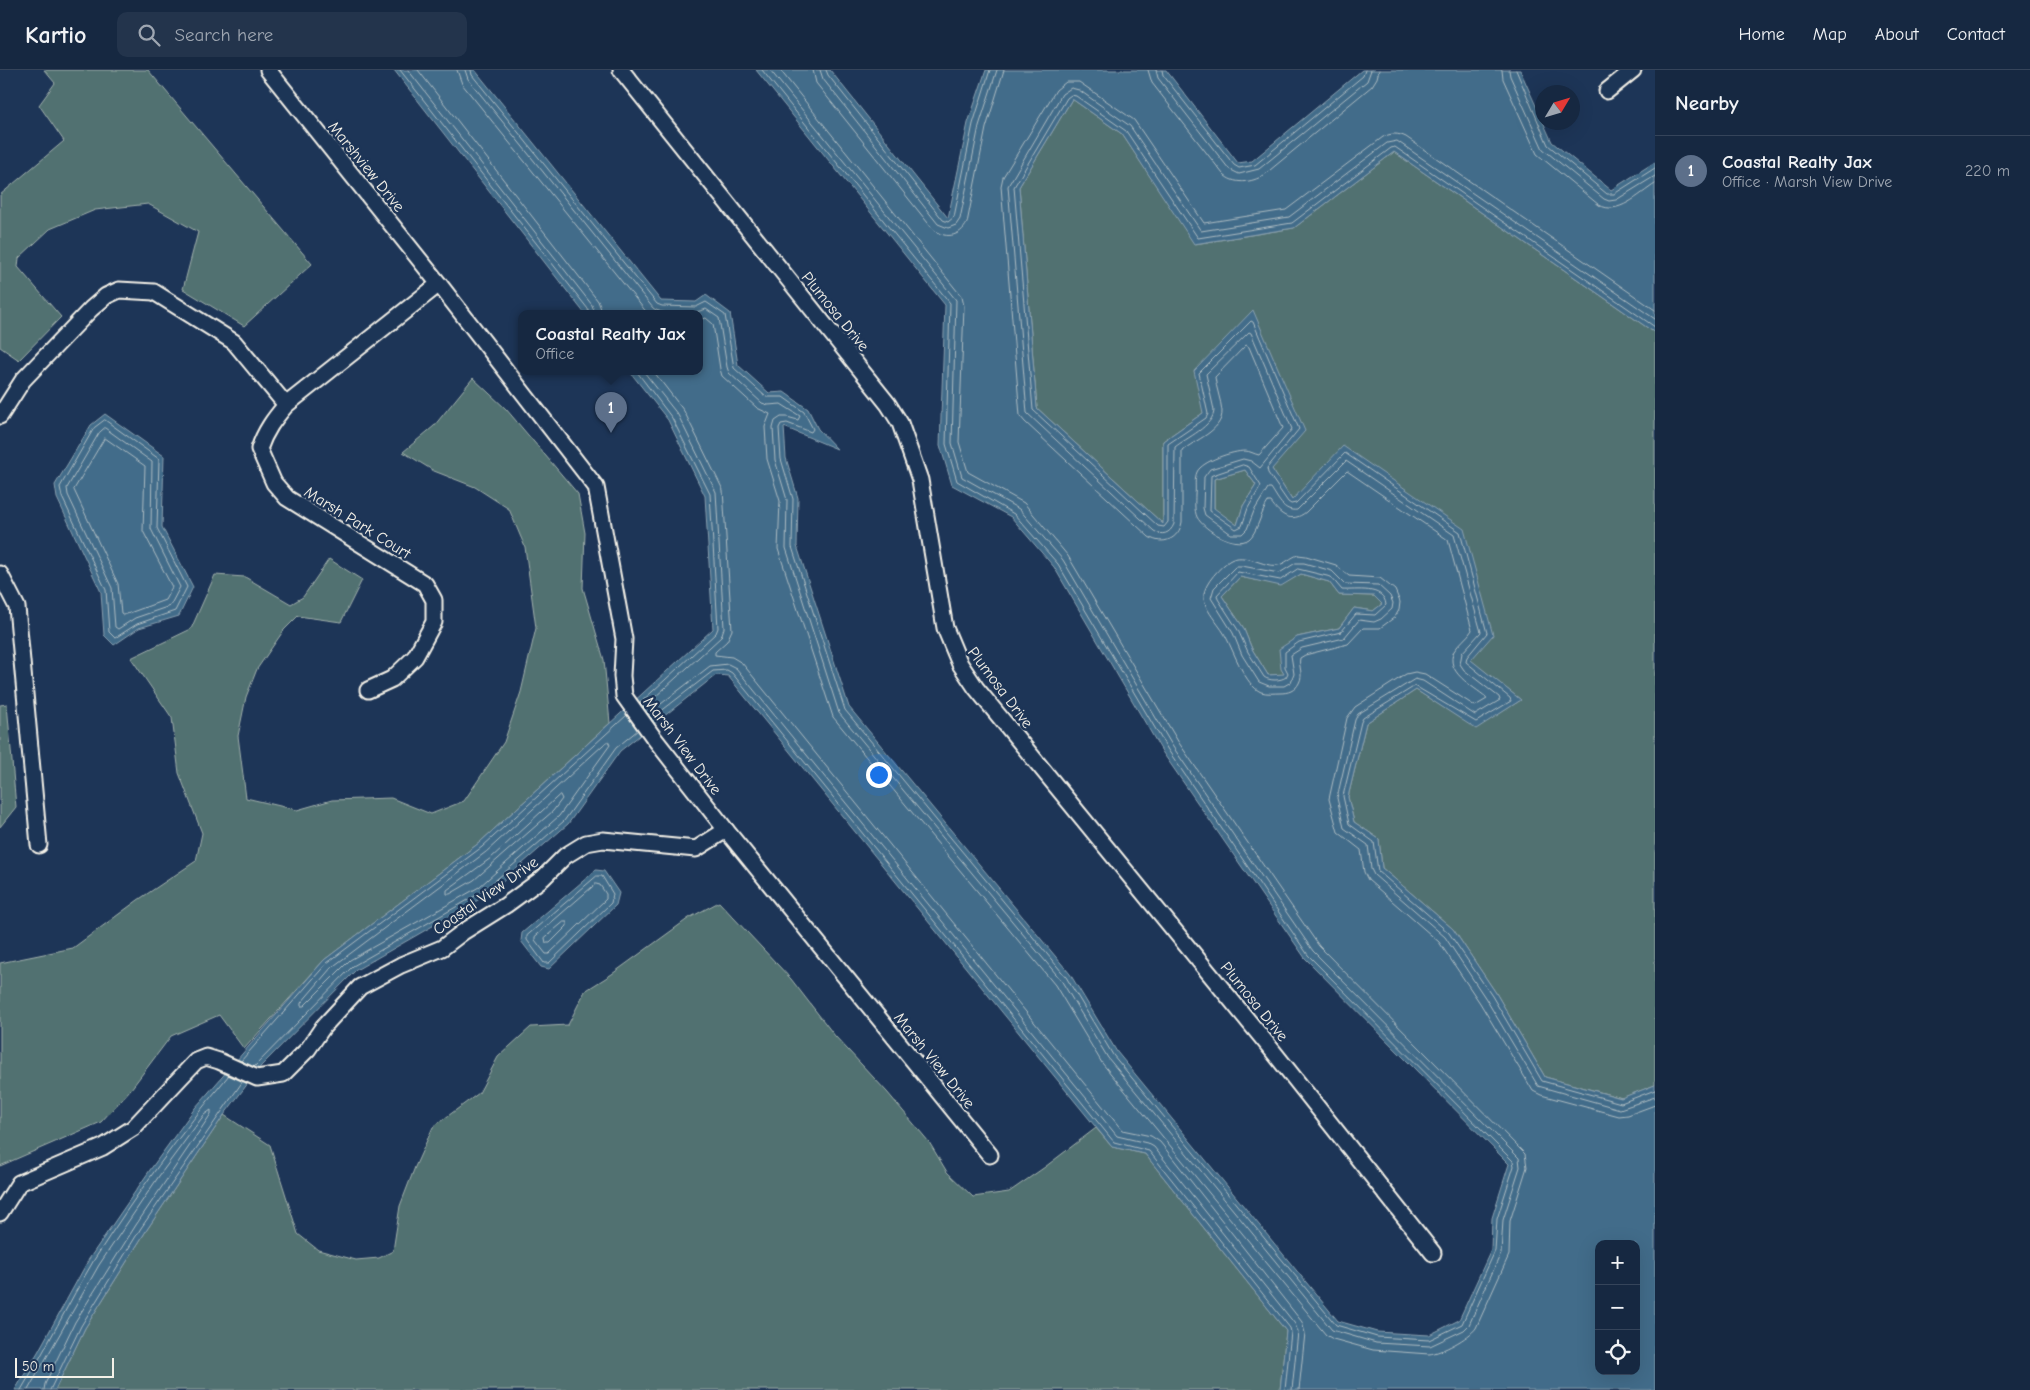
<!DOCTYPE html>
<html lang="en">
<head>
<meta charset="utf-8">
<style>
	:root { --surface:#162841; --page:#23344c; --text:#f1f3f6; --muted:#9ea6b1; --line:#35445a; --accent:#d93025 }
	body { margin:0; font-family:"Comic Neue",sans-serif; background:var(--page); color:var(--text) }
	.controls { position:absolute; right:15px; bottom:15px; display:grid; overflow:hidden; border-radius:10px; box-shadow:0 5px 20px #0002 }
	.controls button { width:45px; height:45px; display:grid; place-items:center; padding:0; border:0; border-bottom:1px solid var(--line); background:var(--surface); color:var(--text); font:25px sans-serif }
	.compass { position:absolute; left:1535px; top:15px; width:45px; height:45px; border-radius:50%; background:var(--surface); box-shadow:0 5px 20px #0002; rotate:52deg }
	.scale { position:absolute; left:15px; bottom:12px; width:99px; box-sizing:border-box; padding-left:5px; border:2px solid #f4f1e8; border-top:0; font-size:14px; line-height:18px; white-space:nowrap; color:#f4f1e8; -webkit-text-stroke:4px #1d3557; paint-order:stroke }
	.you { position:absolute; left:878px; top:704px; width:18px; height:18px; margin:-12px; border:4px solid #fff; border-radius:50%; background:#1a73e8; box-shadow:0 0 0 8px #1a73e833 }
	.badge { display:grid; place-items:center; width:32px; height:32px; border-radius:50%; background:var(--accent); color:#fff; font-size:16px; font-weight:700 }
	.pin { position:absolute; translate:-50% -41px; filter:drop-shadow(0 1px 2px #0008) }
	.pin::after { content:''; position:absolute; top:26px; width:18px; height:15px; background:inherit; clip-path:polygon(0 0,100% 0,50% 100%) }
	.popup { position:absolute; left:518px; top:240px; width:185px; height:65px; box-sizing:border-box; display:grid; place-content:center; border-radius:10px; background:var(--surface); filter:drop-shadow(0 1px 4px #0005); font-size:16px; white-space:nowrap; color:var(--muted) }
	.popup b { font-size:19px; color:var(--text) }
	.popup::after { content:''; position:absolute; left:50%; top:100%; margin-left:-10px; border:10px solid transparent; border-top-color:var(--surface) }
	.list { margin:0; padding:0; list-style:none }
	h2 { display:flex; justify-content:space-between; align-items:center; height:65px; margin:0; padding:0 20px; font-size:21px }
	h2 small { font-size:16px; font-weight:400; color:var(--muted) }
	.list li { display:grid; grid-template-columns:32px 1fr auto; gap:15px; align-items:center; box-sizing:border-box; height:70px; padding:0 20px; border-top:1px solid var(--line) }
	.list b { display:block; font-size:19px; white-space:nowrap }
	.list p { margin:0; font-size:16px; white-space:nowrap; color:var(--muted) }
	.list em { font-size:16px; font-style:normal; color:var(--muted) }
	.icon { flex:none; width:28px; height:28px; fill:none; stroke:currentColor; stroke-width:2; stroke-linecap:round; stroke-linejoin:round }
	.map { position:relative; flex:none; width:1655px; height:1320px; overflow:hidden }
	header { display:flex; align-items:center; gap:30px; box-sizing:border-box; height:70px; padding:0 25px; background:var(--surface); border-bottom:1px solid var(--line) }
	header strong { font-size:24px }
	nav { display:flex; gap:28px; margin-inline-start:auto; font-size:18px }
	.search { width:350px; height:45px; background:var(--page); display:flex; align-items:center; gap:12px; box-sizing:border-box; padding:0 18px; border-radius:10px; color:var(--muted); font-size:19px }
	main { display:flex }
	aside { flex:1; background:var(--surface) }
	.map>svg:first-child { display:block }
</style>
</head>
<body>
<header>
<strong>Kartio</strong>
<div class="search"><svg class="icon" aria-label="search" viewBox="0 0 24 24"><circle cx="10" cy="10" r="6"/><path d="M15 15l6 6"/></svg>Search here</div>
<nav><a>Home</a><a>Map</a><a>About</a><a>Contact</a></nav>
</header>
<main>
<div class="map">
<svg width="1655" height="1320" viewBox="0 0 1655 1320">
	<rect width="100%" height="100%" fill="#1d3557"/>
	<filter id="ink" filterUnits="userSpaceOnUse"><feTurbulence type="fractalNoise" baseFrequency=".02" numOctaves="2"/><feDisplacementMap in="SourceGraphic" scale="10" xChannelSelector="R" yChannelSelector="G"/><feConvolveMatrix kernelMatrix="1 2 1 2 8 2 1 2 1" color-interpolation-filters="sRGB"/></filter>
	<g filter="url(#ink)">
		<g fill="#517171" stroke="#a2b1ac">
			<path d="M44,0h104l164,194 -68,62 -61,-37 15,-57 -50,-28 -53,6 -45,19 -31,29 -1,9 43,50 -42,43 -19,-13v-152l64,-54 -25,-36 16,-22z"/>
			<path d="M1072,29l50,35 73,110 99,-16 100,-76 261,181v752l-33,13 -77,-21 -49,-84 -43,-64 -71,-61 -3,-29 -25,-17 -6,-25 18,-74 50,-33 60,38 45,-28 -51,-40 -178,-160 -20,-31 -69,-56 -40,28v83l-126,-116 -18,-221z"/>
			<path d="M473,308l33,31 72,85 7,39 -2,55 21,72 6,63 -131,120 -155,117 -80,89 -25,-34 -48,21 -40,53 -30,33 -101,44v-203l73,-15 65,-48 58,-39 6,-28 -23,-60 -7,-55 -41,-60 60,-29 24,-54 30,2 46,27 12,-7 26,-38 33,21 -21,42 -43,-6 -14,14 -27,39 -11,28 -8,39 8,62 51,12 35,-10 59,-2 40,16 33,-13 40,-59 17,-50 15,-64 -11,-81 -16,-38 -34,-22 -41,-16 -31,-19 31,-26z"/>
			<path d="M1245,400l11,15 -13,21 -6,19 -23,-16v-30z"/>
			<path d="M1301,504l28,8 10,13 35,1 8,8 -9,7 -19,-3 -15,20 -42,9 -13,38h-16l-16,-26 -9,-22 -21,-31 18,-19 41,8z"/>
			<path d="M7,634l9,103 -16,20v-122z"/>
			<path d="M719,832l72,77 44,57 52,56 42,50 18,30 26,25 36,-5 36,-25 51,-39 16,19 33,7 141,177 -6,59h-1225l30,-62 61,-97 78,-116 46,30 28,89 20,16 38,10 23,-2 14,-7 7,-45 15,-39 18,-40 46,-34 19,-36 33,-30 37,-2 17,-34 27,-17 77,-56z"/>
		</g>
		<g fill="#436c8a" stroke="#8aa1b0" fill-rule="evenodd">
			<path d="M394,0h81l186,231 35,1 10,-7 24,18 8,52 31,28 15,-1 24,17 10,20 19,20 -53,-22 2,31 12,40 -1,48 52,161 221,267 47,78 221,269 39,11 52,3 30,-15 32,-70 1,-32 17,-54 -204,-206 -142,-205 -109,-186 -43,-50 -59,-32 -12,-40 5,-140 -189,-235h74l118,148 20,-95 18,-53h180l72,93 14,-2 110,-91h158l32,72 59,48 44,-28v171l-261,-181 -100,76 -100,16 -72,-110 -50,-35 -53,88 18,221 126,116v-83l40,-28 -9,-42 59,-61 52,121 -33,38 20,31 51,-54 121,83 29,106 -22,25 50,40 -45,29 -60,-39 -50,33 -18,74 6,25 25,17 3,29 71,61 43,64 49,84 76,21 34,-13v305h-375l6,-59 -141,-177 -33,-7 -384,-471 -12,-1 -96,76 -52,73 -83,72 -129,74 -95,96 -37,49 -78,116 -61,97 -30,62h-40l23,-38 51,-93 61,-89 45,-62 129,-148 155,-117 234,-214 -8,-133 -37,-76 -38,-48h70v-58h-115zM1245,400l11,15 -13,21 -6,19 -23,-17v-29zM1301,504l28,8 10,13 35,1 8,8 -9,7 -19,-3 -15,20 -42,9 -18,12 2,20 3,5 -16,1 -16,-26 -9,-22 -21,-31 18,-19 41,9zM1599,1174h37v127h-37z"/>
			<path d="M105,344l59,42 -2,71 31,60 -14,29 -40,12 -25,17 -10,-10 -3,-43 -44,-94 -2,-13 36,-60z"/>
			<path d="M596,800l8,1 15,22 -3,12 -67,64 -8,-2 -20,-26 1,-8z"/>
		</g>
		<g fill="none" stroke-linecap="round" stroke-linejoin="round">
			<g stroke="#adbcc2" stroke-width="1">
				<path d="M400,0l188,239 1,5"/>
				<path d="M408,0l184,235 3,9"/>
				<path d="M418,0l180,231 5,13"/>
				<path d="M457,0l5,14 186,230"/>
				<path d="M465,0l3,9 185,229c9,8 42,6 53,1l13,9 8,49 2,6 33,30 6,2 13,-1 19,12 -2,4 -11,-3h-6l-6,4 -2,7 2,32 12,40 -1,48 53,165 222,267 47,78 224,272 44,13 54,3 34,-16 5,-5 32,-72 2,-33 17,-53 -1,-9 -206,-207 -140,-204 -110,-187 -44,-51 -57,-32 -10,-34 4,-143 -186,-230"/>
				<path d="M471,0l1,5 185,229 5,2 34,1 10,-5 19,13 9,53 32,29h17l21,15 9,17 -2,3 -24,-9 -6,1 -2,4 2,31 12,40 -1,48 53,163 221,267 47,78 223,270 41,12 52,3 33,-16 33,-73 2,-32 17,-53 -1,-5 -205,-206 -140,-205 -110,-186 -44,-50 -57,-33 -11,-37 4,-141 -188,-233"/>
				<path d="M813,0l3,13 116,145c12,12 28,9 35,-5l19,-95 18,-58"/>
				<path d="M820,0l3,9 115,145 10,4 8,-3 4,-6 19,-93 18,-56"/>
				<path d="M826,0l2,5 115,145 5,2 6,-5 19,-93 17,-54"/>
				<path d="M1148,0l4,13 71,91c10,11 29,9 41,1l108,-89 5,-8 2,-8"/>
				<path d="M1156,0l2,8 71,91 10,5 20,-5 108,-88 4,-11"/>
				<path d="M1162,0l1,5 71,90 5,3 16,-3 108,-89 2,-6"/>
				<path d="M1502,0l1,9 34,75 62,51c19,11 40,-11 56,-21"/>
				<path d="M1509,0l1,6 33,73 61,50 5,2 7,-1 39,-24"/>
				<path d="M1516,0l32,75 59,49h7l41,-26"/>
				<path d="M1655,240l-249,-173c-8,-4 -15,-4 -23,0l-97,73 -82,13 -70,-103 -55,-38h-13l-10,8 -53,87 -2,9 19,230 5,6 124,115c14,9 30,2 33,-15v-71c12,-11 41,-20 40,-40 -1,-11 -6,-23 -7,-34l31,-32 3,2 34,81 -24,27c-5,-1 -9,-4 -14,-4 -12,0 -43,10 -48,21 -3,7 -1,15 -2,23 0,7 -1,15 2,22 7,13 38,32 52,22 8,-6 12,-27 19,-37h3c9,13 20,22 35,10l41,-41 101,69 24,90c-4,7 -13,13 -18,21 -10,21 19,35 32,46l1,2 -12,7 -50,-32 -10,-2 -9,2 -51,33 -8,11 -18,81 9,33 23,18 3,22 4,8 71,62 41,61 53,88 8,4 78,21 9,-1 27,-10"/>
				<path d="M1655,249l-258,-178 -10,2 -98,74 -88,14 -71,-105 -51,-36 -8,-2 -9,6 -54,92 19,227 127,118c8,5 16,3 20,-7l1,-77c11,-9 39,-21 39,-37l-8,-36 43,-42 2,1 41,96 -32,39 -9,-7 -8,-2 -33,10 -6,8 -1,31 2,7 26,19h11l5,-5 7,-18 14,-23h3c7,10 12,24 26,22l49,-49 108,74 27,97 -19,21 -2,11 4,6 35,27 1,3 -25,15 -52,-34 -8,-2 -57,35 -3,6 -18,78 7,30 24,17 3,24 3,6 71,62 41,62 52,87 82,23 35,-12"/>
				<path d="M700,250l6,-2 7,6 7,45 2,7 35,32 13,6 -5,13 2,32 13,42 -2,48 55,168 222,268 47,78 224,272 7,4 40,11 56,4c12,-1 40,-16 47,-26l33,-73 1,-34 17,-54 -2,-13 -206,-208 -140,-203 -111,-187 -44,-53 -56,-31 -9,-30 5,-136 -2,-9 -182,-227"/>
				<path d="M1655,257l-260,-180 -4,1 -99,75 -94,15 -72,-107 -50,-35 -5,-1 -4,3 -53,89 19,223 125,116 6,1 4,-5v-78l38,-26 2,-4 -9,-41 52,-52 2,1 46,107 -32,39 1,5 20,29 3,2 5,-1 49,-50 115,79 27,101 -20,24 -1,5 44,36 1,3 -35,21 -61,-36 -52,32 -2,4 -18,74 6,28 25,18 4,29 71,62 43,63 50,85 79,22 34,-13"/>
				<path d="M637,302l35,46 38,76 8,134 -2,5 -76,70"/>
				<path d="M654,302l30,39 39,79 9,140 -5,11 -12,11v3l17,2 10,6 380,467 29,6 9,6 142,180 3,11 -6,57"/>
				<path d="M105,350l54,39 -2,69 30,59 -12,24 -38,13 -22,14 -6,-6 -3,-42 -44,-93 -2,-10 34,-59z"/>
				<path d="M105,358l47,34 -1,67 29,58 -10,19 -35,12 -17,11 -3,-2 -3,-39 -44,-93 -1,-7 32,-55z"/>
				<path d="M105,368l40,28 -2,65 29,56 -7,13 -41,15 -3,-2 -3,-29 -44,-94z"/>
				<path d="M1243,395l6,2 12,19 -13,22 -6,18 -6,3 -26,-18 1,-35z"/>
				<path d="M1298,485l8,1 30,9 13,11 31,2 15,12 5,12 -1,8 -4,7 -15,11h-17l-15,16 -43,11 -5,3c-2,8 4,16 -1,25 -4,8 -11,10 -19,10 -6,0 -13,1 -19,-1 -16,-7 -27,-40 -35,-55 -6,-13 -24,-28 -22,-43 1,-11 16,-27 25,-33 16,-10 34,7 49,4 7,-1 13,-8 20,-10z"/>
				<path d="M1296,493h8l28,8 13,13 33,1 12,11 3,7 -1,6 -11,10 -7,3 -15,-2 -15,18 -42,10 -11,7 3,19 -3,8 -7,4h-15l-10,-4 -17,-27 -9,-22 -22,-35 3,-10 22,-22h6l37,7z"/>
				<path d="M1298,499l33,8 11,13c14,1 42,-5 44,15l-11,10 -19,-1 -15,18 -42,10 -14,10v15l3,6 -2,4c-5,4 -17,4 -22,0l-16,-25 -10,-22 -20,-31 -1,-4 21,-23 42,8z"/>
				<path d="M643,638l78,-71 3,-9 -8,-136 -38,-77 -34,-43"/>
				<path d="M648,644l62,-48 18,-2 8,4 381,468 30,7 7,4 141,177 3,8 -6,58"/>
				<path d="M651,649l62,-48 14,-1 5,3 382,469 35,9 141,177 1,4 -6,58"/>
				<path d="M608,671l2,4 -51,71 -80,71 -129,73 -46,46h-3v-3l30,-35 155,-116z"/>
				<path d="M560,725l2,4 -9,12 -79,69 -24,14h-3v-4l44,-32z"/>
				<path d="M597,806h5l11,18 -2,9 -62,60h-5l-17,-23v-4z"/>
				<path d="M596,814l4,1 6,9v5l-57,55h-3l-11,-14v-3z"/>
				<path d="M564,852h3v4l-17,17h-4l-1,-5z"/>
				<path d="M241,991l86,-98 155,-116 145,-132"/>
				<path d="M254,997l99,-101 129,-74 82,-71 52,-73 22,-18"/>
				<path d="M21,1320c26,-42 47,-87 73,-130 41,-64 86,-126 135,-185"/>
				<path d="M28,1320l71,-125 60,-89 45,-61 7,-5v4l-75,111 -61,97 -30,62 -1,6"/>
				<path d="M50,1320l31,-64 60,-98 102,-147"/>
			</g>
			<g stroke="#f4f1e8" stroke-width="19">
				<g id="street">
					<path d="M268,0l171,214 157,203 28,152 -2,37 2,20 30,42 72,92 264,325"/>
					<path d="M621,0l267,334 12,19 20,57 25,148 15,36 16,24 296,362 161,203"/>
					<path d="M1607,21l26,-21"/>
					<path d="M0,346l23,-36 68,-71 15,-13 13,-6 35,2 80,50 52,63"/>
					<path d="M0,504l17,33 22,238"/>
					<path d="M368,620l24,-11 23,-22 19,-35v-22l-9,-16 -138,-86 -13,-15 -15,-34c6,-18 15,-30 27,-44l153,-121"/>
					<path d="M0,1143l19,-30 84,-36 30,-19 63,-67 10,-4 13,4 38,17 26,-4 25,-25 15,-22 37,-40 41,-22 41,-17 21,-16 43,-27 37,-27 22,-22 21,-13 17,-3 93,9 30,-19"/>
				</g>
			</g>
			<use href="#street" stroke="#1d3557" stroke-width="15"/>
		</g>
	</g>
	<g text-anchor="middle" stroke-width="5" stroke-linejoin="round" paint-order="stroke">
		<g font-size="16" fill="#f4f1e8" stroke="#1d3557">
			<text transform="translate(367 96) rotate(51)" y="6">Marshview Drive</text>
			<text transform="translate(836 241) rotate(51)" y="6">Plumosa Drive</text>
			<text transform="translate(358 452) rotate(32)" y="6">Marsh Park Court</text>
			<text transform="translate(1001 617) rotate(53)" y="6">Plumosa Drive</text>
			<text transform="translate(683 675) rotate(53)" y="6">Marsh View Drive</text>
			<text transform="translate(485 825) rotate(-35)" y="6">Coastal View Drive</text>
			<text transform="translate(1255 931) rotate(51)" y="6">Plumosa Drive</text>
			<text transform="translate(935 990) rotate(51)" y="6">Marsh View Drive</text>
		</g>
	</g>
</svg>
<div class="controls">
<button>+</button>
<button>−</button>
<button><svg class="icon" aria-label="locate" viewBox="0 0 24 24"><circle cx="12" cy="12" r="6"/><path d="M12 2v4M12 18v4M2 12h4M18 12h4"/></svg></button>
</div>
<svg class="compass" viewBox="-18 -18 36 36"><path d="M0-13l5 13h-10z" fill="#e53935"/><path d="M0 13l5-13h-10z" fill="#9ea6b1"/></svg>
<div class="scale">50 m</div>
<div class="you"></div>
<div class="pin badge" style="left:611px;top:363px;background:#5c6f8a">1</div>
<div class="popup"><b>Coastal Realty Jax</b>Office</div>
</div>
<aside>
<h2>Nearby<small></small></h2>
<ul class="list">
<li><span class="badge" style="background:#5c6f8a">1</span><div><b>Coastal Realty Jax</b><p>Office · Marsh View Drive</p></div><em>220 m</em></li>
</ul>
</aside>
</main>
</body>
</html>
